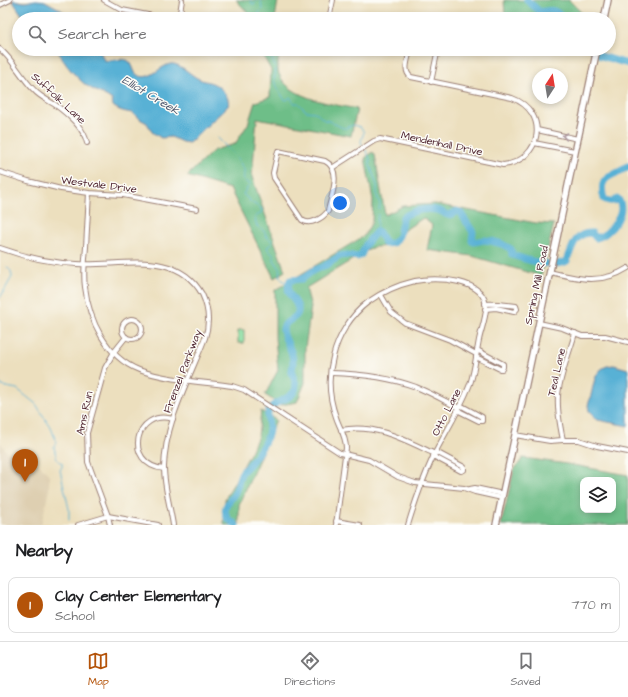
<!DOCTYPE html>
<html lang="en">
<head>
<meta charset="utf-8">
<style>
	:root { --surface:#fff; --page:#f6f6f6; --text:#202124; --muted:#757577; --line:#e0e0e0; --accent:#b45309 }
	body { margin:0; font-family:"Architects Daughter",sans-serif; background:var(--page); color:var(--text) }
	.controls { position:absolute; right:12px; bottom:12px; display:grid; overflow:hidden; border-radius:8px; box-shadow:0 2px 6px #0003 }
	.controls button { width:36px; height:36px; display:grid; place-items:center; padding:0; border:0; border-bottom:1px solid var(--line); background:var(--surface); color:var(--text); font:20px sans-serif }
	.compass { position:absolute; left:532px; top:68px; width:36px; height:36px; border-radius:50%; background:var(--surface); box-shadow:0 2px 6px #0003; rotate:12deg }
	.you { position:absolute; left:340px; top:203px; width:14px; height:14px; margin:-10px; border:3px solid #fff; border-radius:50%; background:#1a73e8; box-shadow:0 0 0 6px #1a73e833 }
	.badge { display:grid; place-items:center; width:26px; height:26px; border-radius:50%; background:var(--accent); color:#fff; font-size:13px; font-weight:700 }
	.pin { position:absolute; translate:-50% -33px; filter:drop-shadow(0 1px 2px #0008) }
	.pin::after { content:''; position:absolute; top:21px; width:14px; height:12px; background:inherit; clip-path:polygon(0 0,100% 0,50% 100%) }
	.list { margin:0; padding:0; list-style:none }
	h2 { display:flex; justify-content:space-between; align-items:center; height:52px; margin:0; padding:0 16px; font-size:17px }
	h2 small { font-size:13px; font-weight:400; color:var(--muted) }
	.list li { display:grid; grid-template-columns:26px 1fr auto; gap:12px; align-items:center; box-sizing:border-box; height:56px; margin:0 8px 8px; padding:0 8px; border:1px solid var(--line); border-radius:8px }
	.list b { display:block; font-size:15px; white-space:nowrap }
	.list p { margin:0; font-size:13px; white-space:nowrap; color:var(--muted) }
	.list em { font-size:13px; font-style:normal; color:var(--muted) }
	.icon { flex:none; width:22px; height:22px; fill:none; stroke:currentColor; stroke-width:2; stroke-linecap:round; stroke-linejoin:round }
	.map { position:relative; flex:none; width:628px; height:525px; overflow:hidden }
	.search { position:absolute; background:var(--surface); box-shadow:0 2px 6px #0003; left:12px; right:12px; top:12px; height:44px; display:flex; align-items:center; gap:10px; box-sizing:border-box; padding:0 14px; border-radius:22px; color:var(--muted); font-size:15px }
	.sheet { height:116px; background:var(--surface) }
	nav { display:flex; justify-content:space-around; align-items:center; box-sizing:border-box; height:56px; border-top:1px solid var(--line); background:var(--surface); font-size:11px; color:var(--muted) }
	nav a { display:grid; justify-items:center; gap:2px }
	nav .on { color:var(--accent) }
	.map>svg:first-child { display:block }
</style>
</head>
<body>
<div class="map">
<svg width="628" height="525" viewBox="0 0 628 525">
	<rect width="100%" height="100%" fill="#fdfcf7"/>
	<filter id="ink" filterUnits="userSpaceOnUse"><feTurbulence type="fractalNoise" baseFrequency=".025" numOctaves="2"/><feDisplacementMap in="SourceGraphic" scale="8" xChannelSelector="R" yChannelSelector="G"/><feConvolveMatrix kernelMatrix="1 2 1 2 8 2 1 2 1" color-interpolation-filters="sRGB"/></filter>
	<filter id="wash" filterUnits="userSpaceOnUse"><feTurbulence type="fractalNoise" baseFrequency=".012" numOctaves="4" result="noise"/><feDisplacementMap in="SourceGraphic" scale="16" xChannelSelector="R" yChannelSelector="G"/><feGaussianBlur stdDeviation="0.9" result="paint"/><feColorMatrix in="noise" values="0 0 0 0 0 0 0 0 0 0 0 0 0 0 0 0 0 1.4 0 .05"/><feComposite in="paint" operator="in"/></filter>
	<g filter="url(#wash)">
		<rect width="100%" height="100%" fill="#ecdfbe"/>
		<path fill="#decfb1" d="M0,442l7,10 31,11 11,12v15l-8,35h-41z"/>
		<rect fill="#89dfa2" stroke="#6a7f66" x="238" y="330" width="6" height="13"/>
		<g fill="#6ebe88" stroke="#5c6e5a" fill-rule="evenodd">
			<path d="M236,0h42l-3,19h-21z"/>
			<path d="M504,0h65l13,13v6h-64l-13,-3z"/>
			<path d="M262,49h16c2,8 -2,18 1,25 10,25 54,30 78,35l-6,27 -94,-18 -5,59 33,94 -11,7 -44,-89 -43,-13 27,-26 21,-6 13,-20 7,-22 15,-5 1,-27 -9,-16z"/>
			<path d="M373,152l2,3 10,60 18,-9 32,-2 101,19 18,1 -13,52 -69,-20 -45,-6 5,-25 -9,-7 -20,13 -10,15 -20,1 -67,41 5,19 -6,41v35l-8,19 -16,3 -16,-10 13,-25 -3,-32v-48l89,-54 8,-14 1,-22 -8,-42z"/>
			<path d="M261,411l15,9 -37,85v20h-15l1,-26 26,-47 7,-16z"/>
			<path d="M523,458l44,6 61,11v50h-127l13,-55zM583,480h30v30h-30z"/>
		</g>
		<g fill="#58b1d5" stroke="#516880">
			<path d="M12,0l13,2 11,-2 9,1 13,7 16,11h-47l-5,-4z"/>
			<path d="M57,49h42l5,11c7,2 20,-4 26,2 3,3 3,8 6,12 13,9 22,-7 34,-10 8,-2 20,10 27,14 5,3 10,3 15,5 8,3 19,14 16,23l-39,37 -7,-1 -11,-5 -10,1 -9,-6 -5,-9 -9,-5 -5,-5c-7,-1 -14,-2 -20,-7l-1,-6c-6,-5 -13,-7 -20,-11 -13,-7 -29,-26 -35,-40z"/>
			<path d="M614,365l14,4v57l-30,-6 -4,-2 -2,-5 -3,-2 -1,-6c7,-17 3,-39 26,-40z"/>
		</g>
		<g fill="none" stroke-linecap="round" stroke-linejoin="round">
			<g stroke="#58b1d5" stroke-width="1">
				<path d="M251,0l1,4h2l3,-4"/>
				<path d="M260,0l1,1 1,8 -4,5 1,1 5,4"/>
				<path d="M270,49l-1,3 7,17 -2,12 10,18 3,1 3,-3 4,6h4l8,8 9,1 9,8 5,1 14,7h3l7,-3 7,2 4,5 -3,9 1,4"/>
				<path d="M218,138l18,19 8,12c1,9 -4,11 6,15l-7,10 8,8 11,7 -1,4 -6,4v2l2,7 8,6 1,4 6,5v3l-4,2 -1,2 7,8v4l5,7 1,11 5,4h5"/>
				<path d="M366,150l4,9v6l7,20v11l3,8 -1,5"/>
				<path d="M376,232l2,-18"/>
				<path d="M0,298l12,-21 -1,-6 -4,-4"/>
				<path d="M0,383l2,3 15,3 19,15 16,26 4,12 -2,5 3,13 5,3v4l-2,3 9,39v11"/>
			</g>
			<g stroke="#58b1d5" stroke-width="7">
				<path d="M527,0l13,12c11,-2 16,-4 23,7"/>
				<path d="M592,49l9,7 27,8"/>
				<path d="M236,525c-3,-4 -9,-4 -10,-10 -3,-9 4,-14 8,-21 4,-6 4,-14 7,-20 2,-4 5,-6 8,-9 6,-8 13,-16 17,-26 2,-3 3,-7 3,-11 0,-6 -3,-13 0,-18 6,-11 21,-9 26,-20 3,-7 -2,-11 -3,-17 -1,-4 1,-5 1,-9 0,-4 -1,-11 -3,-15 -2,-6 -7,-13 -7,-20 1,-10 17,-9 15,-21 -3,-11 -14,-13 -8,-28l12,-1 12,-9 9,-3 17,-11 7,-1 10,2 4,-2 5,-11 10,-12h3l6,12 8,-1 6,-7 4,-19c11,-7 25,-10 37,-6 3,1 5,4 8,4 3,0 6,-2 9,-4l3,1 13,20 -1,9 2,1 10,-2 7,1 11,3 9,5 1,6c14,5 41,13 55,6 5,-13 8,-29 25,-28l4,5c14,-3 32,-26 22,-39 -5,3 -8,3 -14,0 -7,-26 10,-21 24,-33"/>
			</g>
		</g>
	</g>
	<g filter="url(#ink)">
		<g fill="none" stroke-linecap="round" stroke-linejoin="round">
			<g stroke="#9b7f74" stroke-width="6">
				<g id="street">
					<path d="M104,0l18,10 46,9"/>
					<path d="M0,5l10,-5"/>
					<path d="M179,19l3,-19"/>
					<path d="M329,19l4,-19"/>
					<path d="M0,49c14,12 21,28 34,41 5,6 13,10 20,14 13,9 30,24 33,39"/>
					<path d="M431,82l7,-33"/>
					<path d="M537,130l41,9"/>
					<path d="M534,143l41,8"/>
					<path d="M278,151l47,10c18,9 6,35 3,50 -5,7 -18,15 -26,9l-28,-42 -1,-5z"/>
					<path d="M332,168l42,-27 6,-2 123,26c39,-4 47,-53 9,-67l-101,-21c-9,-6 -2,-19 -1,-28"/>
					<path d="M0,172l28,9 33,8 28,4 34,2 74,14"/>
					<path d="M89,193c-1,18 -2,36 -3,54 -1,13 -3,27 -1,40 4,33 21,70 54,83 27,10 64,12 93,16l12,4 96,63 29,7 29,17 17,6 49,5 11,4 27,6"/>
					<path d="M0,248c25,9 51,15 77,16 43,3 99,-16 125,30 7,15 8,29 3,44 -16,42 -40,84 -41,129 0,19 6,39 9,58"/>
					<path d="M550,272c29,7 51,13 78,-4"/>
					<path d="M381,295l10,17 14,11 45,17 26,14"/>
					<path d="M485,304c11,-1 20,1 31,2l1,3 -3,3 -18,-4 -11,1"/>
					<circle cx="132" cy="329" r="10"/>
					<path d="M539,323l23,5 20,8h23l23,6"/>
					<path d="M476,357l24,12h2l1,-2v-3l-26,-14"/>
					<path d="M331,373c29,1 58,4 85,14 15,6 29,14 43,21"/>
					<path d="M457,410l22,11h3v-4l-22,-12"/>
					<path d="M341,430c34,-7 64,10 94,24"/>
					<path d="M515,435l35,6 13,-1h16l18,6 31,6"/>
					<path d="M563,440c-3,-14 -6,-30 -5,-44 1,-19 12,-44 17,-63"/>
					<path d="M433,456l28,15 3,-1v-3l-28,-15"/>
					<path d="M164,469c-42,-5 -29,-61 9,-50"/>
					<path d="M470,489l5,-1 28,6"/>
					<path d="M336,521l24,4"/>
					<path d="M78,525l30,-9 50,9"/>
					<path d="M110,525l-2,-9 -20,-54 -1,-29 18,-65 9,-16 12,-15"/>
					<path d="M336,525l10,-77c0,-12 -7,-21 -10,-31 -7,-19 -8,-41 -3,-60 5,-21 18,-42 35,-55 14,-10 30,-17 47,-21 20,-4 71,-3 71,27 0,10 -5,22 -7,32 -3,15 -4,30 -9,44 -10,26 -25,49 -37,73 -10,22 -18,45 -25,68"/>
				</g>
			</g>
			<g stroke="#9b7f74" stroke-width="8">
				<g id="secondary">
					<path d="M604,19l4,-19"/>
					<path d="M496,525l101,-476"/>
				</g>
			</g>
			<use href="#street" stroke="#fff" stroke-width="4"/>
			<use href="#secondary" stroke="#fff" stroke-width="5.5"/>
		</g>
		<defs><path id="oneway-chevron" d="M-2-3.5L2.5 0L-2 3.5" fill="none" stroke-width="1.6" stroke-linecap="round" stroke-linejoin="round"/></defs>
		<use stroke="#ae9aa0" href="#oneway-chevron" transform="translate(565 136) rotate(-168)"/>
	</g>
	<g text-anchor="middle" stroke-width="3" stroke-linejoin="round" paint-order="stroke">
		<g font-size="11" fill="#4a1f2b" stroke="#fdfcf7">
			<text transform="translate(59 98) rotate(43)" y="4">Suffolk Lane</text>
			<text transform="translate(442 143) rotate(12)" y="4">Mendenhall Drive</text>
			<text transform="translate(99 184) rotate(7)" y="4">Westvale Drive</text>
			<text transform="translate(536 285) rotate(-78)" y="4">Spring Mill Road</text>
			<text transform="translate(182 371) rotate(-69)" y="4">Frenzel Parkway</text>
			<text transform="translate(556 372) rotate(-77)" y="4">Teal Lane</text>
			<text transform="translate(446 412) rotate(-63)" y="4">Otto Lane</text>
			<text transform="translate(84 413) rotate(-78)" y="4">Ams Run</text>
		</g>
		<g font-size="12" font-style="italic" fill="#50596f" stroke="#fdfcf7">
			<text transform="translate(151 95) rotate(31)" y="4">Elliot Creek</text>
		</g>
	</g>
</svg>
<div class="controls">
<button><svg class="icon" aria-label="layers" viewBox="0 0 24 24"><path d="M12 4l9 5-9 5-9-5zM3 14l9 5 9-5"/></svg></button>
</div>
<svg class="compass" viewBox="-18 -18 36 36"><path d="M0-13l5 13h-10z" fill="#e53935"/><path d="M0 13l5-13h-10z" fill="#757577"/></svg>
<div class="you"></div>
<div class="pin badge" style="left:25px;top:482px">1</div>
<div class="search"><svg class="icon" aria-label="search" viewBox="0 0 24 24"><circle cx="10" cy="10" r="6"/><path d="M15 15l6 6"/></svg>Search here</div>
</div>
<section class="sheet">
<h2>Nearby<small></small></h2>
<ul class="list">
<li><span class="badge">1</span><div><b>Clay Center Elementary</b><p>School</p></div><em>770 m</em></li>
</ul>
</section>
<nav>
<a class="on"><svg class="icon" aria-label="map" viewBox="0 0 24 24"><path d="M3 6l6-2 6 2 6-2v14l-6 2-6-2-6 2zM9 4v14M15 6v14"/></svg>Map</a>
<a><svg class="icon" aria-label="directions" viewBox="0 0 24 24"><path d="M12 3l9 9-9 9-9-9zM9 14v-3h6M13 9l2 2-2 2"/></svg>Directions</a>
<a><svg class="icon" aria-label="saved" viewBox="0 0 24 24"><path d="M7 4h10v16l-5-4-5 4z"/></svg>Saved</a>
</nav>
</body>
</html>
